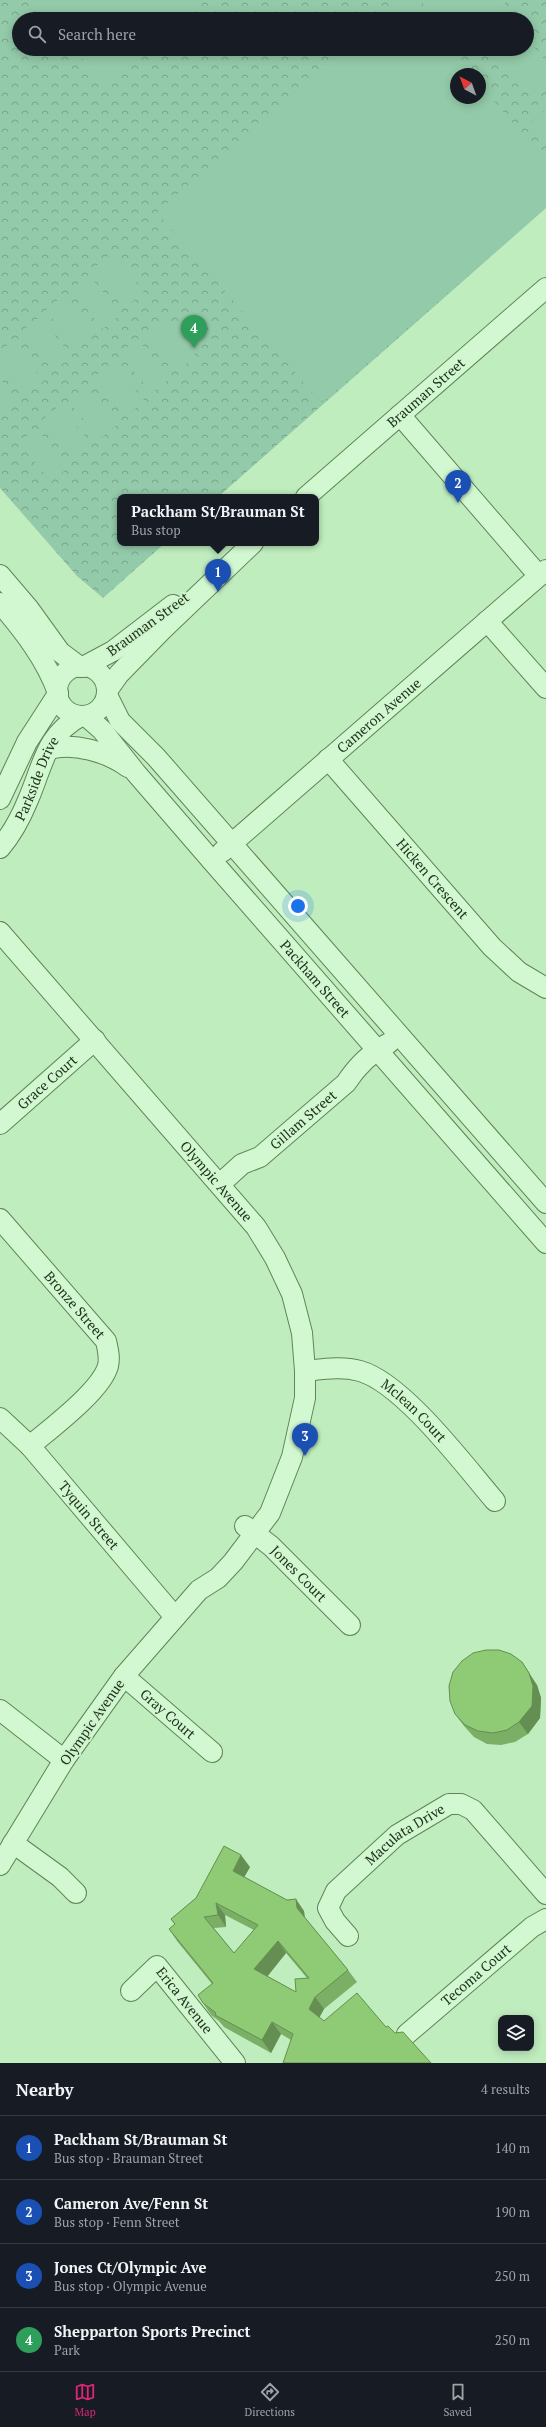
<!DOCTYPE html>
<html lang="en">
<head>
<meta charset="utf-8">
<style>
	:root { --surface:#171b24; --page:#242831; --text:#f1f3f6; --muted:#9ea1a6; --line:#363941; --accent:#db2777 }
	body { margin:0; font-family:"PT Serif",serif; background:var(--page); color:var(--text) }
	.controls { position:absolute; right:12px; bottom:12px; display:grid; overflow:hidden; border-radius:8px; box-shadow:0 2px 10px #0003 }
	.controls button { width:36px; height:36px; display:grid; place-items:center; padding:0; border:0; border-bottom:1px solid var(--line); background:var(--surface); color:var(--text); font:20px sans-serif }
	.compass { position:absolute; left:450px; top:68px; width:36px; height:36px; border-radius:50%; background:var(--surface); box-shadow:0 2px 10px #0003; rotate:319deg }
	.you { position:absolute; left:298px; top:906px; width:14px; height:14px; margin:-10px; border:3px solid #fff; border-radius:50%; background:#1a73e8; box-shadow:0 0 0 6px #1a73e833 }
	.badge { display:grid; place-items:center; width:26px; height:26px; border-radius:50%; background:var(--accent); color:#fff; font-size:13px; font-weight:700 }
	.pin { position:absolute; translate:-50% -33px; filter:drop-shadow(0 1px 2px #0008) }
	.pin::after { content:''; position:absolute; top:21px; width:14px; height:12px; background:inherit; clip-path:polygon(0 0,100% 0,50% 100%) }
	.popup { position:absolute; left:117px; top:494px; width:202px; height:52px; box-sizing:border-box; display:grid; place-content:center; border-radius:8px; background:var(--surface); filter:drop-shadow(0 1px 3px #0005); font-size:13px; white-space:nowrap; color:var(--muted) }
	.popup b { font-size:15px; color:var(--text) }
	.popup::after { content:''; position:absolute; left:50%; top:100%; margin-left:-8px; border:8px solid transparent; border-top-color:var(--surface) }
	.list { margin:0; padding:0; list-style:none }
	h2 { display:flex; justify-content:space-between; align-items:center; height:52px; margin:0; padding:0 16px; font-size:17px }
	h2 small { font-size:13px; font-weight:400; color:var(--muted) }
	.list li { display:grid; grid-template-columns:26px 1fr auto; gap:12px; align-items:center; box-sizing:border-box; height:64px; padding:0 16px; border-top:1px solid var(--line) }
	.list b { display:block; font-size:15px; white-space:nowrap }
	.list p { margin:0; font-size:13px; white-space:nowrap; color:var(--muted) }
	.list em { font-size:13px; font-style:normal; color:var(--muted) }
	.icon { flex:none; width:22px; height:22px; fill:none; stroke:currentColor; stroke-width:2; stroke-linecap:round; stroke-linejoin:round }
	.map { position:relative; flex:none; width:546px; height:2063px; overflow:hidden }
	.search { position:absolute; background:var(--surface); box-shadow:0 2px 10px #0003; left:12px; right:12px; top:12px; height:44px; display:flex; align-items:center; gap:10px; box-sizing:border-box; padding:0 14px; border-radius:22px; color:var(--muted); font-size:15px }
	.sheet { height:308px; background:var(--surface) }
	nav { display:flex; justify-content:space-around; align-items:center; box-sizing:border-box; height:56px; border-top:1px solid var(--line); background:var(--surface); font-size:11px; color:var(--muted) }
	nav a { display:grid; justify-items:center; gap:2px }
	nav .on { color:var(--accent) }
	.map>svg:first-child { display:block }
</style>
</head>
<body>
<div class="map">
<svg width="546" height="2063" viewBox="0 0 546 2063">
	<defs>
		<pattern id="forest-crowns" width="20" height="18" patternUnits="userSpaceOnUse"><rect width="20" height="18" fill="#93caa9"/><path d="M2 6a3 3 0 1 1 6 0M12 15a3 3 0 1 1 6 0" fill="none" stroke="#78a589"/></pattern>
	</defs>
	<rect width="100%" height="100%" fill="#bfedbe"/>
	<path fill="url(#forest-crowns)" fill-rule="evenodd" d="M0,0h546v208l-328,289h-98v46h45l-62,55 -26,-22 -77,-88zM19,19h508v30h-508zM456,74h24v24h-24z"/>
	<g fill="#93caa9">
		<path d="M32,0h159l5,5 -17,14h-131z"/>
		<path d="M401,0h5l16,19h-43z"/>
		<path d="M420,0h45l17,19h-45z"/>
		<path d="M476,0h33l-19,16z"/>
		<path d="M527,39l19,22v22l-15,13 -41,-47h37z"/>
		<path d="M74,49h71l-41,35z"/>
		<path d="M345,49h103l22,25h-14v24h24v-13l66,76v46l-222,194 -5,-1 -162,-188z"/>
		<path d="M546,109v36l-18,-20z"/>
		<path d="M112,253l32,39 -18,15 -32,-39z"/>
		<path d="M89,275l32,39 -18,15 -32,-39z"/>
		<path d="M64,295l32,39 -18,15 -32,-39z"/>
		<path d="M39,317l33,39 -18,15 -33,-39z"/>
		<path d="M163,317l33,39 -18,15 -33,-39z"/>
		<path d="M137,339l33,39 -18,15 -33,-39z"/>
		<path d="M11,342l33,39 -19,15 -25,-30v-15z"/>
		<path d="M112,362l33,39 -18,14 -33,-38z"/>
		<path d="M0,379l18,22 -18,15z"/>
		<path d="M86,386l32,38 -18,15 -32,-38z"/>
		<path d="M59,406l33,38 -18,16 -33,-39z"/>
		<path d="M36,428l33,39 -18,15 -32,-39z"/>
	</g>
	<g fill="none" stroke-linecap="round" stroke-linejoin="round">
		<g stroke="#608557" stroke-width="22">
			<g id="minor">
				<path d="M400,415l139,161"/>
				<path id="s1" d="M306,497l240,-209"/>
				<path d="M0,575l29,34 31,43 20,15"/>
				<path d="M0,603c23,27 46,56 58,90"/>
				<path d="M487,621l59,67"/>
				<circle cx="82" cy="691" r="25"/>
				<path d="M83,667l30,-16 60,-46"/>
				<path d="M107,691l12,-17 43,-44 91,-87"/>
				<path d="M107,695l13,26 36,36 390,446"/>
				<path id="s2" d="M86,716l16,14 34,43 76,88 334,382"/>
				<path d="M49,749c25,-7 58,3 79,18"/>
				<path id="s3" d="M328,759l164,188 27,25 27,16"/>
				<path d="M0,799l27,-57 31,-48"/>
				<path id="s4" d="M0,848c12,-14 21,-31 28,-48 15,-34 17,-65 53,-84"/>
				<path id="s5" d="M222,852l324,-282"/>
				<path id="s6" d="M0,932l256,295 19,31 17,36 10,39 3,38v27l-13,59 -22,56 -37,49 -15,16 -19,12 -75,86 -60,84 -64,105"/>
				<path id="s7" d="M0,1124l95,-84"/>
				<path id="s8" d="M220,1184l22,-20 18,-7 86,-74c11,-17 24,-30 43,-40"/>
				<path id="s9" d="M0,1219l106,122c2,9 4,16 2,25 -7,25 -57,62 -78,80"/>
				<path id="s10" d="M305,1371c19,-2 37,-5 55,0 43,12 105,95 135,130"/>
				<path id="s11" d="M0,1418l30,28 145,171"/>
				<path id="s12" d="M245,1526l26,20 79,79"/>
				<path id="s13" d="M124,1676l88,76"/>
				<path d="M0,1710l64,50"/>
				<path d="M13,1843l47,34 16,16"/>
				<path id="s14" d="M348,1936l-13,-15 -7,-13 8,-17 61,-56 52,-31h12l12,6 73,84"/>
				<path id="s15" d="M131,1991l26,-25 78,97"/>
				<path id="s16" d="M407,2034l125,-107 14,-8"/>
			</g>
		</g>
		<use href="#minor" stroke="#d2f8d1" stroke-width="20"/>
	</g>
	<g fill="#7baf65" fill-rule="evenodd">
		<path d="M537,1685l4,13 -1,20 -12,16 -13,8 -14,3 -14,-1 -13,-7 -10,-11 -9,-12z"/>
		<path d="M250,1867l-6,10 60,34 1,7 43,52 9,12 -33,27 -5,8 5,4 62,6 9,6 -104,7 -10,-6 -10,19 -47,-26 -5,-6 -8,-6 -8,-12 9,-19 -35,-43 -8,-12 6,-4 -4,-6 25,-21zM225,1915l29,15 -20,23 -20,-25 12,-1zM286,1953l21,25 -11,14 -29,-16z"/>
	</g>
	<g fill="#648e52">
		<path d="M522,1662l15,23 4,13 -1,20 -12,16 -9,-12z"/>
		<path d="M241,1855l9,12 -9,16 -8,-12z"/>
		<path d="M296,1899l8,12 1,10 -8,-13z"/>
		<path d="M216,1903l9,12 1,12 -8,-12z"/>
		<path d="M278,1941l8,12 -23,29 -9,-13z"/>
		<path d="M315,1997l9,12 -7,13 -8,-13z"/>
		<path d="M272,2022l9,12 -10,19 -9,-13z"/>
	</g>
	<g fill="#8fcb75" stroke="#648e52" fill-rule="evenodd">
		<path d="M486,1650h13l12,4 11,8 7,11 4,13 -1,20 -13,16 -12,8 -14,3 -15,-2 -13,-6 -10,-11 -5,-13 -1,-15 4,-14 9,-11 11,-8z"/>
		<path d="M224,1846l17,9 -8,16 54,29 9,-1 1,9 51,62 -33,27 -6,12 15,12 33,-28 29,34 2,-1 7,7 8,-1 28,31h-148l10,-29 -21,-12 -10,18 -47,-25 1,-2 -13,-10 -5,-8 15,-12 -44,-54 6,-5 -4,-5 25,-21zM216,1903l42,22 -24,28 -30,-36 14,-2zM278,1941l31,37 -14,1 1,13 -42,-23z"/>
	</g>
	<g text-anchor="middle" stroke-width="4" stroke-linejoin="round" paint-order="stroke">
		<g font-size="14" fill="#22341c" stroke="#cef4ce">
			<text dy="5" stroke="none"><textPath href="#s1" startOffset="159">Brauman Street</textPath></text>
			<text transform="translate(148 624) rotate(-36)" y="5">Brauman Street</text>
			<text dy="5" stroke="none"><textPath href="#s5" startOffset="208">Cameron Avenue</textPath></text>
			<text dy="5" stroke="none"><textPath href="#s4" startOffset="79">Parkside Drive</textPath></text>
			<text dy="5" stroke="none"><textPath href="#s3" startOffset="159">Hicken Crescent</textPath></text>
			<text dy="5" stroke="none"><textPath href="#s2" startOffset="349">Packham Street</textPath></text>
			<text dy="5" stroke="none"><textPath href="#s7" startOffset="63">Grace Court</textPath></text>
			<text dy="5" stroke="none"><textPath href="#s8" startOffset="106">Gillam Street</textPath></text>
			<text dy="5" stroke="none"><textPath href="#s6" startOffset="330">Olympic Avenue</textPath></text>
			<text dy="5" stroke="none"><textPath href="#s9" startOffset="114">Bronze Street</textPath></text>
			<text dy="5" stroke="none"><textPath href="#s10" startOffset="123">Mclean Court</textPath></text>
			<text dy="5" stroke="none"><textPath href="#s11" startOffset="132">Tyquin Street</textPath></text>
			<text dy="5" stroke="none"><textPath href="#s12" startOffset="72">Jones Court</textPath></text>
			<text dy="5" stroke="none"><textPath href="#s13" startOffset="58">Gray Court</textPath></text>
			<text transform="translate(92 1722) rotate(-55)" y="5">Olympic Avenue</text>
			<text dy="5" stroke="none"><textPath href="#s14" startOffset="143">Maculata Drive</textPath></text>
			<text dy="5" stroke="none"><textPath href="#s16" startOffset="91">Tecoma Court</textPath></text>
			<text dy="5" stroke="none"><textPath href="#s15" startOffset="80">Erica Avenue</textPath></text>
		</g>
	</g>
</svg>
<div class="controls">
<button><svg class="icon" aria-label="layers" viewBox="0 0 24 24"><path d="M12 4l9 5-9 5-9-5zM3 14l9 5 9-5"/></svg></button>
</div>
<svg class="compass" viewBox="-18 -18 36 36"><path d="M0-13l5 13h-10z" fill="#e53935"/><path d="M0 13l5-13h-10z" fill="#9ea1a6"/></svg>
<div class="you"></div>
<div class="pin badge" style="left:218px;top:592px;background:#1a4fb4">1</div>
<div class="popup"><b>Packham St/Brauman St</b>Bus stop</div>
<div class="pin badge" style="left:458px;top:503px;background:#1a4fb4">2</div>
<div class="pin badge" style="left:305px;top:1456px;background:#1a4fb4">3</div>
<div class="pin badge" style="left:194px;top:348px;background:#2e9e5b">4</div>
<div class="search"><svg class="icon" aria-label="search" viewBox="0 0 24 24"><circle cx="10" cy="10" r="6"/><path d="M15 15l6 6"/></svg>Search here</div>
</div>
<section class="sheet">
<h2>Nearby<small>4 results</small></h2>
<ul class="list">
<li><span class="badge" style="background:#1a4fb4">1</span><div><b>Packham St/Brauman St</b><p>Bus stop · Brauman Street</p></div><em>140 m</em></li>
<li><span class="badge" style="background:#1a4fb4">2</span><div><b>Cameron Ave/Fenn St</b><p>Bus stop · Fenn Street</p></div><em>190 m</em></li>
<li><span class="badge" style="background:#1a4fb4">3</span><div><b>Jones Ct/Olympic Ave</b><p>Bus stop · Olympic Avenue</p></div><em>250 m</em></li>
<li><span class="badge" style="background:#2e9e5b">4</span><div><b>Shepparton Sports Precinct</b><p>Park</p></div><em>250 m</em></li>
</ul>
</section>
<nav>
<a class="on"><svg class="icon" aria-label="map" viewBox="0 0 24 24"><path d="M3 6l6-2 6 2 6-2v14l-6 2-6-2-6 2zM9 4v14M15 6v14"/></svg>Map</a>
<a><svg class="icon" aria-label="directions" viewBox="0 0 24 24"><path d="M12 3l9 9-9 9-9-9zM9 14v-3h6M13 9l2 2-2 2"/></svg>Directions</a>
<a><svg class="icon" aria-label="saved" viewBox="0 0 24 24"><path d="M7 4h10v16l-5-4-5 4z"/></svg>Saved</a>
</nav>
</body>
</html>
